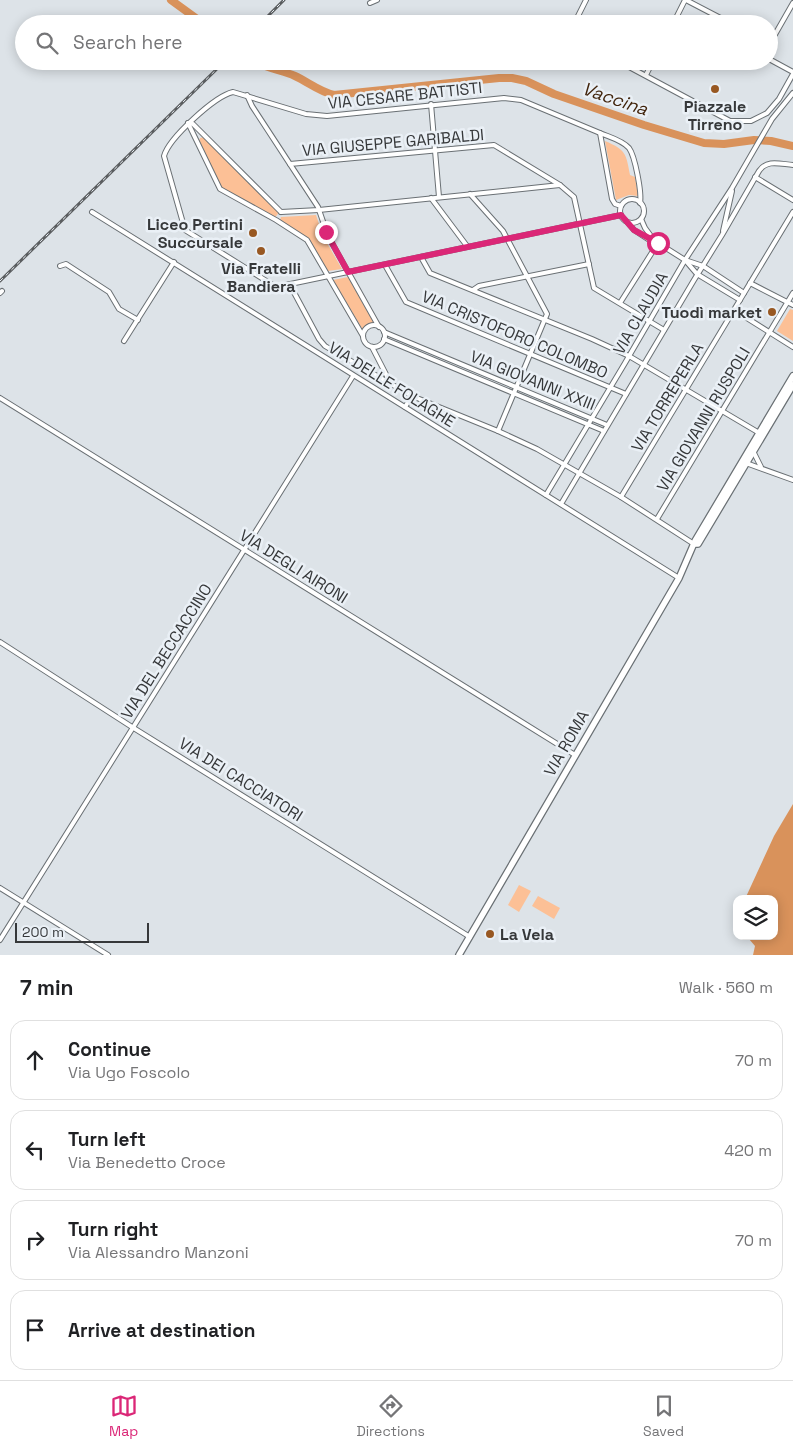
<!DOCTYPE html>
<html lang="en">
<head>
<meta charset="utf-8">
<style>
	:root { --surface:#fff; --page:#f6f6f6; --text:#202124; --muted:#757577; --line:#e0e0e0; --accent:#db2777 }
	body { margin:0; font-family:"Space Grotesk",sans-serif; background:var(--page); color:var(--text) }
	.controls { position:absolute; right:15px; bottom:15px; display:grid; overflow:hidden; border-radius:10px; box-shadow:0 2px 12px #0003 }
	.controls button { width:45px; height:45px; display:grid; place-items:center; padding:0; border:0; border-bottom:1px solid var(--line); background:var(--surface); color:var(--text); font:25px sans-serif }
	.scale { position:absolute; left:15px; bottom:12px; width:134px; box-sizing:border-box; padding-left:5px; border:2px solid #36383a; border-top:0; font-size:14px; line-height:18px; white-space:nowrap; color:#36383a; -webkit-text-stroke:4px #eaf0f6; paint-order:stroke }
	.stop { position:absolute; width:15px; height:15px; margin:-11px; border:4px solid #db2777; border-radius:50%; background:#fff }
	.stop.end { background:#db2777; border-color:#fff; box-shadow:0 1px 5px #0008 }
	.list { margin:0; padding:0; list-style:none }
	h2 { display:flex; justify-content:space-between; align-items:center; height:65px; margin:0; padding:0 20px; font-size:21px }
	h2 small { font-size:16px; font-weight:400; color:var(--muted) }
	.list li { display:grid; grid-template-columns:32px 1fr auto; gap:15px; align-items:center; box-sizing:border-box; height:80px; margin:0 10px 10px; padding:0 10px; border:1px solid var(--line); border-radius:15px }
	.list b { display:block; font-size:19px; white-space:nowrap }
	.list p { margin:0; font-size:16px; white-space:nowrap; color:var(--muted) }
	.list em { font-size:16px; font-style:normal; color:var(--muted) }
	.icon { flex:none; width:28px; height:28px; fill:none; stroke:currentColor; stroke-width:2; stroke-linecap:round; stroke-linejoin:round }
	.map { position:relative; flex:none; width:793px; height:955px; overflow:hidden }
	.search { position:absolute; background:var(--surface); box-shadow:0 2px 12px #0003; left:15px; right:15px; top:15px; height:55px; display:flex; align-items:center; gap:12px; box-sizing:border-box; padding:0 18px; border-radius:28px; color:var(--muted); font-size:19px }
	.sheet { height:425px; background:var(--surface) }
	nav { display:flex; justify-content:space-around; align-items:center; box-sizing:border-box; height:70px; border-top:1px solid var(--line); background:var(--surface); font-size:14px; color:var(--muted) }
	nav a { display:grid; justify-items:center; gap:2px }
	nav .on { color:var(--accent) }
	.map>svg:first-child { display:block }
</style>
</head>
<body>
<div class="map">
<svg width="793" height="955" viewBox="0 0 793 955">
	<rect width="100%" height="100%" fill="#dde3e8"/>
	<g fill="#fcc096">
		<path d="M204,137l75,75 -4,6 -52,-28 -24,-49 1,-3z"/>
		<path d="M605,141c21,9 21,12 25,34l5,2 3,19 -9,-1 -13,5z"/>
		<path d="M316,215l7,21 19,33 -14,2 -19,-31 -29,-20 1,-3z"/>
		<path d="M348,277l26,46 -6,1 -5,6 -30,-50z"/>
		<path d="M790,309l3,1v31l-16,-10z"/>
		<path d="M519,885l12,6 -12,21 -11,-7z"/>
		<path d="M538,896l22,12 -6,11 -22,-13z"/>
	</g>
	<path fill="#d9925b" d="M793,804v151h-40l2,-9 -6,-7 -5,-3h30v-37h-29l29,-63z"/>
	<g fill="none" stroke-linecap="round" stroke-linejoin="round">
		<g stroke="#d9925b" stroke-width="8">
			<path d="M171,0l33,24"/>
			<path d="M255,61c12,8 27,9 40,15 13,6 25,16 39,19l165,-17h13l14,3 28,13 90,31 60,18 20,1 30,-4 17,1 22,5"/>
		</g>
		<g stroke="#6a7074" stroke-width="6">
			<g id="street">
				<path d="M686,0l46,24"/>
				<path d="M370,3l7,-3"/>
				<path d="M574,24l12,-24"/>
				<path d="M673,24l12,-24"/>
				<path d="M769,45l24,-42"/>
				<path d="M769,59l24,13"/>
				<path d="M618,61l112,60h21l16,-8 12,-14 14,-25"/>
				<path d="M646,75l7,-14"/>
				<path d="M247,95l5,11 66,101 10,29 51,91"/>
				<path d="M431,104l8,93"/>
				<path d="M188,123l32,66 56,31 31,20 56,96"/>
				<path d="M188,123l5,1 88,88"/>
				<path d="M600,133l-79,-33 -17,-2 -177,18 -21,-2 -73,-22c-18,4 -64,46 -69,64l21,74 91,57 345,-72"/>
				<path d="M290,164l204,-19 66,40 14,12 20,91 70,42"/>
				<path d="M755,177l38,23"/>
				<path d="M470,194l33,37 44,83 -49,117"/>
				<path d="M431,198l36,48"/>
				<circle cx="632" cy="211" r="12"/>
				<path d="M621,206l-6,-2 -3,-5 -12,-66c9,4 22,7 29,15 6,8 13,45 11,55"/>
				<path d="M92,212l587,366"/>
				<path d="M281,212l38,-2 241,-25"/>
				<path d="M641,219l4,9 11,15"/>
				<path d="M628,223l6,7 17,11 7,2 27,17 18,6 41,27"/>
				<path d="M723,231l9,-40"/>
				<path d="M421,257l9,16 162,66 37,17 132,78"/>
				<path d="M685,260l12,14 43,26"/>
				<path d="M385,265l21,37 220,92"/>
				<path d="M60,266l6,-2 43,28 10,17 19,11"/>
				<path d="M750,283l43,22"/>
				<path d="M290,285l29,54 6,7 87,50 86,35 39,18 84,48 73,47"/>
				<path d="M473,290l6,-4 110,-22"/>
				<path d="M0,293l2,-2"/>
				<path d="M620,303l38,-60"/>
				<path d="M734,310l59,37"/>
				<circle cx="374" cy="336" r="11"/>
				<path d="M384,332l223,93"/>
				<path d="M384,339l220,92"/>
				<path d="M124,341l50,-79"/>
				<path d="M372,347l19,37"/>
				<path d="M0,398l575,357"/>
				<path d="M405,407l7,-11"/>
				<path d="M753,451l8,16"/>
				<path d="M746,463l47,17"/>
				<path d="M546,495l79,-132 60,-103 47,-72 40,-69 21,-26"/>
				<path d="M621,497l172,-285"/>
				<path d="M561,504l133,-224 28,-45 37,-64c8,-12 21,-7 34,-6"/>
				<path d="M657,519l136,-226"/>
				<path d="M0,642l132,85 338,210"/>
				<path d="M0,888l108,67"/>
				<path d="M0,940l353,-564"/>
			</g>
		</g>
		<g stroke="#6a7074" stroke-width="8">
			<g id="secondary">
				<path d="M695,544h3l95,-159"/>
				<path d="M459,955l220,-377 16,-37 98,-165"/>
			</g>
		</g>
		<use href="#street" stroke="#fff" stroke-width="4"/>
		<use href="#secondary" stroke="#fff" stroke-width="5.5"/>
		<g stroke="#5a5d5f" stroke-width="3">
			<g id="rail">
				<path d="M260,24l24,-24"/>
				<path d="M0,281l225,-220"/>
			</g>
		</g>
		<use href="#rail" stroke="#eaf0f6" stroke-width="1" stroke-dasharray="4" stroke-linecap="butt"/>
	</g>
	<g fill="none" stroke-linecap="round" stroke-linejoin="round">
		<path stroke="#db2777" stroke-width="6" d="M326,232l22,40 273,-57 13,15 24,13"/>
	</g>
	<g fill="#985822" stroke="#eaf0f6" stroke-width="2">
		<circle cx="715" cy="89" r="5"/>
		<circle cx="253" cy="233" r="5"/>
		<circle cx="261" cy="251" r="5"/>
		<circle cx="772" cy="312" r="5"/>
		<circle cx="490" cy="934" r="5"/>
	</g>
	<g text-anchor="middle" stroke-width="5" stroke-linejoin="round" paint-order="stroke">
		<g font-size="16" fill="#36383a" stroke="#eaf0f6">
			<text transform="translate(405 95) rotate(-6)" y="6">VIA CESARE BATTISTI</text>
			<text transform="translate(393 142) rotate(-5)" y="6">VIA GIUSEPPE GARIBALDI</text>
			<text transform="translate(640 313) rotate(-60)" y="6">VIA CLAUDIA</text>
			<text transform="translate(515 334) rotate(23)" y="6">VIA CRISTOFORO COLOMBO</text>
			<text transform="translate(533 380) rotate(22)" y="6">VIA GIOVANNI XXIII</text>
			<text transform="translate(392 384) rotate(32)" y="6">VIA DELLE FOLAGHE</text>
			<text transform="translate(667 397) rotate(-59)" y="6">VIA TORREPERLA</text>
			<text transform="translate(703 419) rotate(-59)" y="6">VIA GIOVANNI RUSPOLI</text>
			<text transform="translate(294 566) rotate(32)" y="6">VIA DEGLI AIRONI</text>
			<text transform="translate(166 651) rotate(-58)" y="6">VIA DEL BECCACCINO</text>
			<text transform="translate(566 743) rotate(-60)" y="6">VIA ROMA</text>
			<text transform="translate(241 779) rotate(32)" y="6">VIA DEI CACCIATORI</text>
		</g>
		<g font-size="16" font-weight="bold" fill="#36383a" stroke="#eaf0f6">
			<text x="715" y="112">Piazzale<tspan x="715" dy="18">Tirreno</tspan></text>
			<text x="243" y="230" text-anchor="end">Liceo Pertini<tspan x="243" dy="18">Succursale</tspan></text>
			<text x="261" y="274">Via Fratelli<tspan x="261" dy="18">Bandiera</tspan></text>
			<text x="762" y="318" text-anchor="end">Tuodì market</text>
			<text x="500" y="940" text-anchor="start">La Vela</text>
		</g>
		<g font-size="18" font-style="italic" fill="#41240c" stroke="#eaf0f6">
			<text transform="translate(615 99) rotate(19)" y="6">Vaccina</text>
		</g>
	</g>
</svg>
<div class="controls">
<button><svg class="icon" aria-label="layers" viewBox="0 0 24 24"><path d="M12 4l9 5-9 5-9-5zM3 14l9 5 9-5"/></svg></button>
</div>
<div class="scale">200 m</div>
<div class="stop" style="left:658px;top:243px"></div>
<div class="stop end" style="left:326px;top:232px"></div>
<div class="search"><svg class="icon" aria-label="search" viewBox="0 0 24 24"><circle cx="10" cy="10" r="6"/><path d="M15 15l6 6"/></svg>Search here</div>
</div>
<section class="sheet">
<h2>7 min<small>Walk · 560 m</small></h2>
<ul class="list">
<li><svg class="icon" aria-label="ahead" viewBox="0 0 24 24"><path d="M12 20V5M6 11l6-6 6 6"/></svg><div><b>Continue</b><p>Via Ugo Foscolo</p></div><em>70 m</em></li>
<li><svg class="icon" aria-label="left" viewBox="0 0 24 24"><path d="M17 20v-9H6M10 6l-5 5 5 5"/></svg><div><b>Turn left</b><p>Via Benedetto Croce</p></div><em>420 m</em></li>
<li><svg class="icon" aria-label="right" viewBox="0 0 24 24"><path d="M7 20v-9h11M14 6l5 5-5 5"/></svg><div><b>Turn right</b><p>Via Alessandro Manzoni</p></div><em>70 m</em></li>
<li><svg class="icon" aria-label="arrive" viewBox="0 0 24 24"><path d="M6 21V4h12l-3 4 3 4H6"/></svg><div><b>Arrive at destination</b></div></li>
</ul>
</section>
<nav>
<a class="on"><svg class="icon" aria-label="map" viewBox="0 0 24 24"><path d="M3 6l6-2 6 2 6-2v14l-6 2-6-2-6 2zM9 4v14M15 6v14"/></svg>Map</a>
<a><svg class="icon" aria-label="directions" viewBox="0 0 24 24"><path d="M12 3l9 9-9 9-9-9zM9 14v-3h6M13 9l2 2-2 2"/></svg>Directions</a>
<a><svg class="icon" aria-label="saved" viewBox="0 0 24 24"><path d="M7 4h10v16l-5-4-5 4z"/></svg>Saved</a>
</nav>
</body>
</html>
